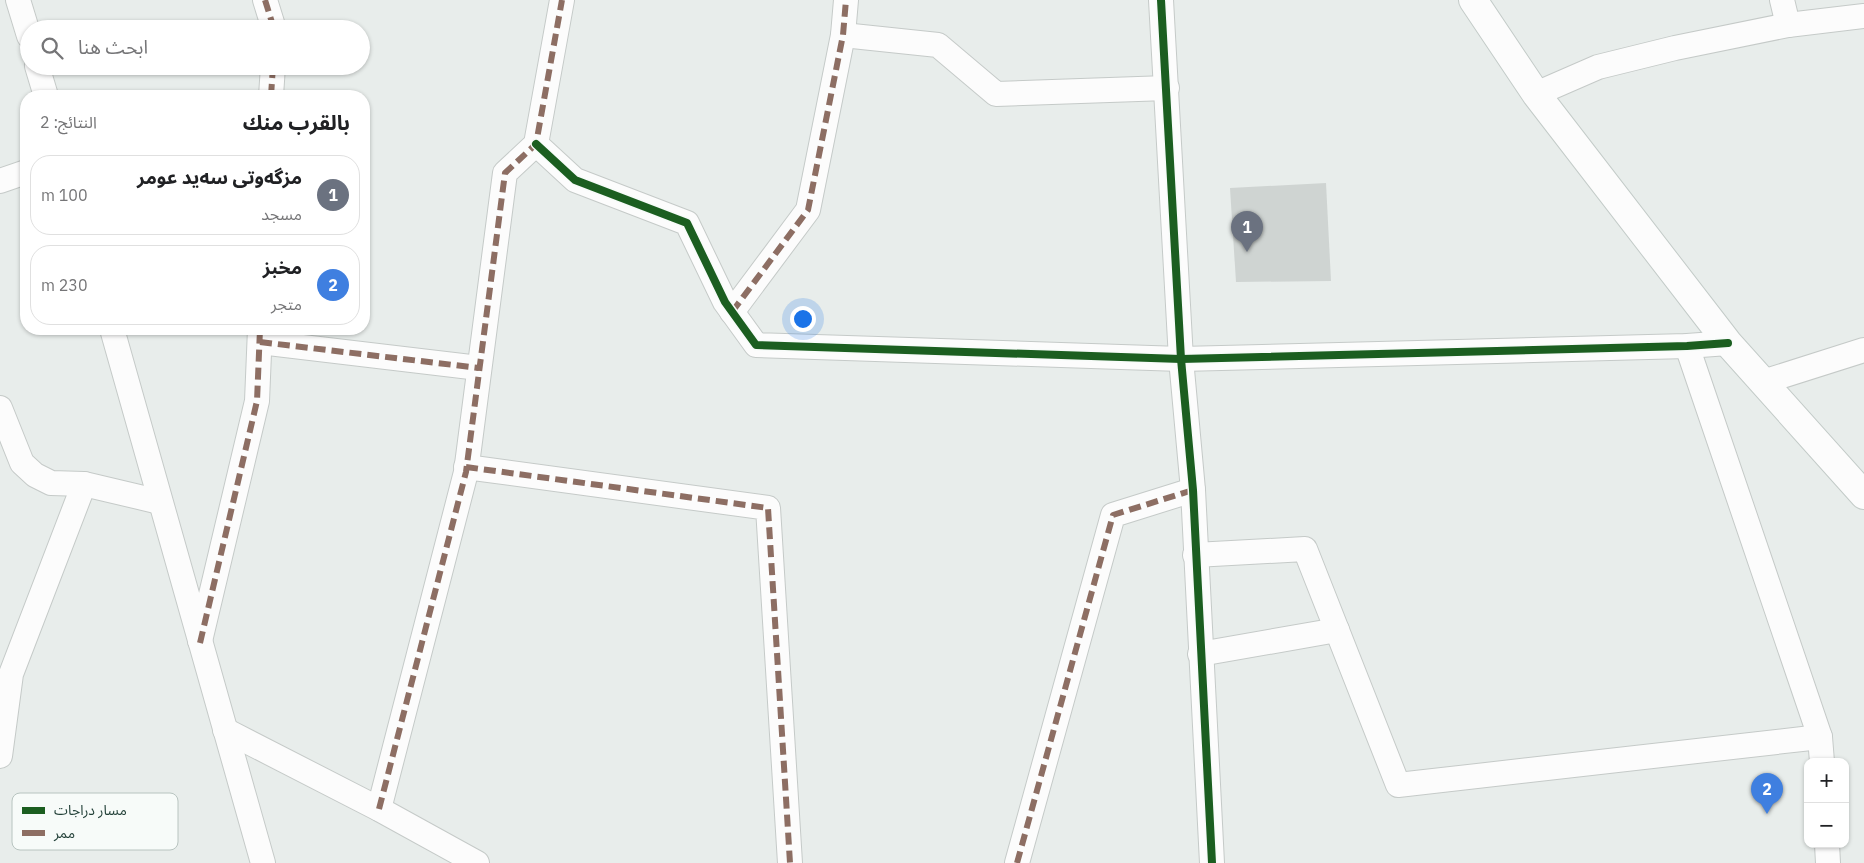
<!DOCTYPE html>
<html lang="ar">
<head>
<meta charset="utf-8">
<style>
	:root { --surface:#fff; --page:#f2f2f2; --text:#202124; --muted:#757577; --line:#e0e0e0; --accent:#7c3aed }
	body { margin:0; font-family:"IBM Plex Sans","Noto Sans Arabic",sans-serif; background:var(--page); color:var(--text); direction:rtl }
	.controls { position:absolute; right:15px; bottom:15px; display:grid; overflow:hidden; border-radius:10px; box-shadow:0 1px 4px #0004 }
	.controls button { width:45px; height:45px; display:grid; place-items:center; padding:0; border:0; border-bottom:1px solid var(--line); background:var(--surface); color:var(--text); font:25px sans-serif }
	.you { position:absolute; left:802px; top:318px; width:18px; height:18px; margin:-12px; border:4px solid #fff; border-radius:50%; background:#1a73e8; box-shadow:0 0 0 8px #1a73e833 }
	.badge { display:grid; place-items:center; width:32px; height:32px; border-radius:50%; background:var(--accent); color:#fff; font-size:16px; font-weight:700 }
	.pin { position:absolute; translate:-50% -41px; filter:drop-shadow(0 1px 2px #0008) }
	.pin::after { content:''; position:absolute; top:26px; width:18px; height:15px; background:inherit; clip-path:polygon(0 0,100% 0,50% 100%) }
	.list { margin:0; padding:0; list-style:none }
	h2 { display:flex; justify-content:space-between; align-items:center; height:65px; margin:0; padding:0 20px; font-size:21px }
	h2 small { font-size:16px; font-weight:400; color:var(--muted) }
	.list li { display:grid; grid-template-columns:32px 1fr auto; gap:15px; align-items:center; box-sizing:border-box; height:80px; margin:0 10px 10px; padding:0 10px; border:1px solid var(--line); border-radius:20px }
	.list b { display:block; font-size:19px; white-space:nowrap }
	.list p { margin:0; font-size:16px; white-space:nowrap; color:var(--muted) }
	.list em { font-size:16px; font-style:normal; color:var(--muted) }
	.icon { flex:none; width:28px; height:28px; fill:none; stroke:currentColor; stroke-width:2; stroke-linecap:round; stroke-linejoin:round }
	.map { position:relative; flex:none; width:1864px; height:863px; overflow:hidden; direction:ltr }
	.search { position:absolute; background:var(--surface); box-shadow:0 1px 4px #0004; left:20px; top:20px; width:350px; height:55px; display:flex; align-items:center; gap:12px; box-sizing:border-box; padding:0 18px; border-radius:28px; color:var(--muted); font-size:19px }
	.panel { position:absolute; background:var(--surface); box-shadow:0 1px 4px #0004; left:20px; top:90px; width:350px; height:245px; border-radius:20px; direction:rtl }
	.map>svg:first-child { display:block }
</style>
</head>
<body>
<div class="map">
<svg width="1864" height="863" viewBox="0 0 1864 863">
	<rect width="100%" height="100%" fill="#e8edeb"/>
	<path fill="#cfd4d2" d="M1326,183l5,98 -95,1 -6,-94z"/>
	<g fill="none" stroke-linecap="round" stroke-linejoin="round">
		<g stroke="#c5cac8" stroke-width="26">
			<g id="street">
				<path d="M18,0l11,36"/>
				<path d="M265,0l9,29"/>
				<path d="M1161,0l20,359 12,131 19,373"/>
				<path d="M1782,0l6,25"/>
				<path d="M843,35l95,10 58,49 171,-6"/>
				<path d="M37,66l9,30"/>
				<path d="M1536,94l62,-27 77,-19 113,-23 76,-9"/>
				<path d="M271,96l2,-30"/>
				<path d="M536,144l39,36 112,43 38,79 31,43 425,14 506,-13 41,-3"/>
				<path d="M0,181l26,-9"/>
				<path d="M732,312l76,-102 35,-175 3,-35"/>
				<path d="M112,329l151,534"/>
				<path d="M260,342l219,26"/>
				<path d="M1687,346l133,391 2,25"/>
				<path d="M1763,382l101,-32"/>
				<path d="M0,408l22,55 13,12 16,8 33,1 76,18"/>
				<path d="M466,467l302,41 22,355"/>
				<path d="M1195,555l110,-6 93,236 422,-48"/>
				<path d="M200,641l57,-240 3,-72"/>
				<path d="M1200,654l137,-24"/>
				<path d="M225,730l154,79 98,54"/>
				<path d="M0,756l11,-82 73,-190"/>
				<path d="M379,809l87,-337 39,-299 31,-29 26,-144"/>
				<path d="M1827,844l1,19"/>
				<path d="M1017,863l96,-348 80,-25"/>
			</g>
		</g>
		<g stroke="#c3cbc8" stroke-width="30">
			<path id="secondary" d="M1473,0l63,94 192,249 136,152"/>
		</g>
		<use href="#street" stroke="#fcfcfc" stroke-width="24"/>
		<use href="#secondary" stroke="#fcfcfc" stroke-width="28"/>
		<g stroke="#8d6e63" stroke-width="6" stroke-dasharray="12 6" stroke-linecap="butt">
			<path d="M265,0l9,29"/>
			<path d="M271,96l2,-30"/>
			<path d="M732,312l76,-102 35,-175 3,-35"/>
			<path d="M260,342l219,26"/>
			<path d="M466,467l302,41 22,355"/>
			<path d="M200,643l57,-242 3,-72"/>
			<path d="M379,809l87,-337 39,-299 31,-29 26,-144"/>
			<path d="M1017,863l96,-348 80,-25"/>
		</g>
		<g stroke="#f7fbf9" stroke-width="11">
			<g id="cycleway">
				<path d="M1161,0l20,359 12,131 19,373"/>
				<path d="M536,144l39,36 112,43 38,79 31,43 425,14 506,-13 41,-3"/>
			</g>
		</g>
		<use href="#cycleway" stroke="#1b5e20" stroke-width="8"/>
	</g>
	<rect x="12" y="793" width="166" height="57" rx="8" fill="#f7fbf9" stroke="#b8c4c0" stroke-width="1"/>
	<rect x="22" y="807" width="23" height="7" fill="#1b5e20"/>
	<rect x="22" y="830" width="23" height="6" fill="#8d6e63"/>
	<g font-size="14" fill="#24423a">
		<text x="54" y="815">مسار دراجات</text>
		<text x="54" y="838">ممر</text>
	</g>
</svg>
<div class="controls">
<button>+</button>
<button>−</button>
</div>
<div class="you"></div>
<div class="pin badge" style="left:1247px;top:252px;background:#6b7280">1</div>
<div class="pin badge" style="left:1767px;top:814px;background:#3f7fe0">2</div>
<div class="search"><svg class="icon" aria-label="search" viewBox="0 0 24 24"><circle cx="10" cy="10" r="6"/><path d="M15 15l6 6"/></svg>ابحث هنا</div>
<section class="panel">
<h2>بالقرب منك<small>النتائج: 2</small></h2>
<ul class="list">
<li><span class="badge" style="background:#6b7280">1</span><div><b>مزگەوتی سەید عومر</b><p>مسجد</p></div><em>100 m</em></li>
<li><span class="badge" style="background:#3f7fe0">2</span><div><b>مخبز</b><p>متجر</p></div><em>230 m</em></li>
</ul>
</section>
</div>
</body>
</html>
